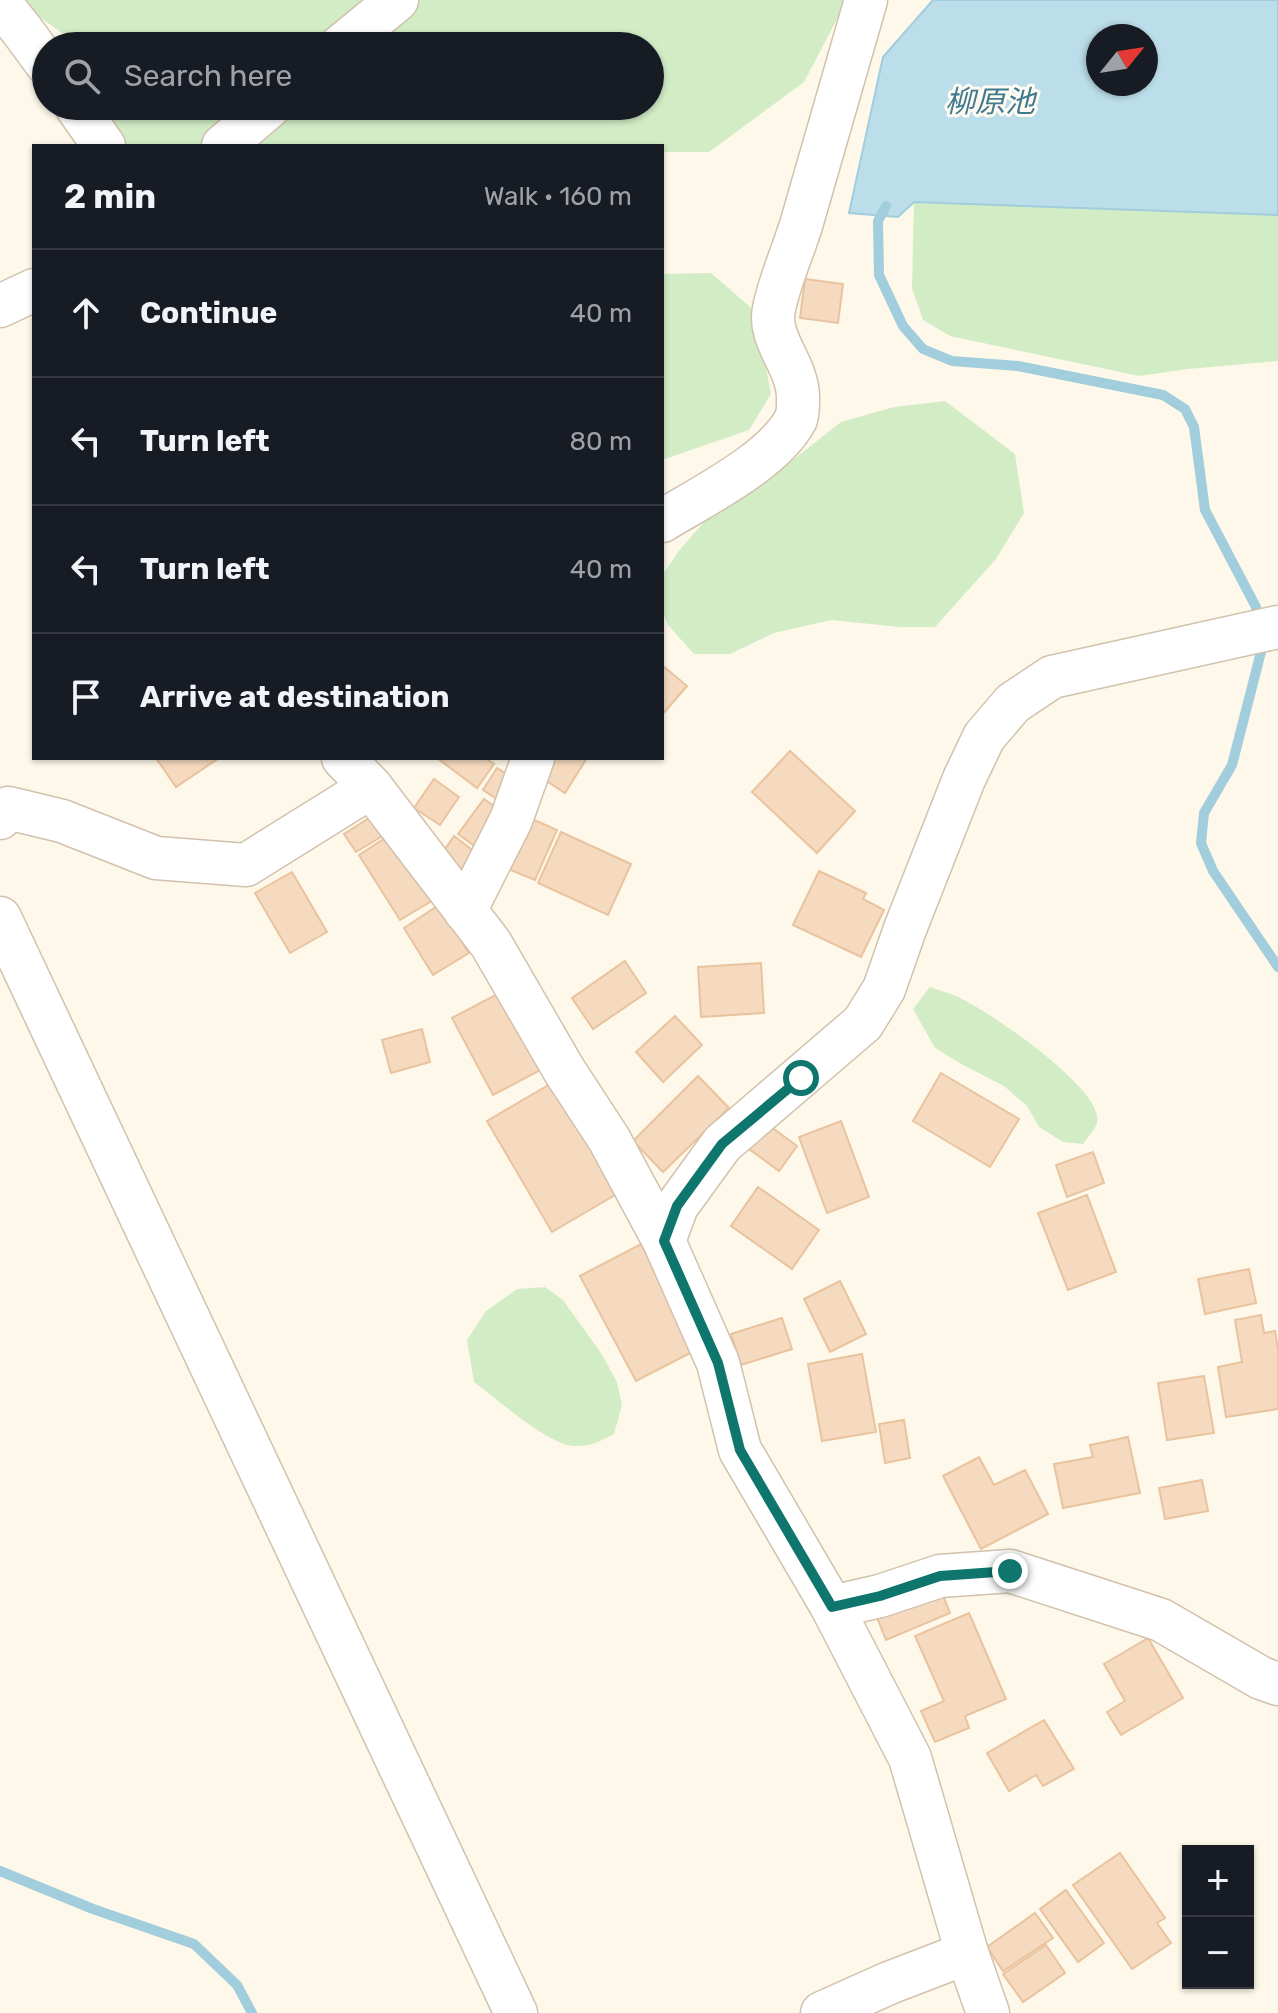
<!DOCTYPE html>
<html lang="en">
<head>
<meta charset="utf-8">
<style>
	:root { --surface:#171b24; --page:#20242c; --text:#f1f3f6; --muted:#9ea1a6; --line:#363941 }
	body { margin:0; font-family:Rubik,"Noto Sans JP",sans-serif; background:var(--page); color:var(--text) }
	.controls { position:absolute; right:24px; bottom:24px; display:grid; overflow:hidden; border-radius:0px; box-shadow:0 2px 6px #0004 }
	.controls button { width:72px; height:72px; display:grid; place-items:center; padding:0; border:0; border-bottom:2px solid var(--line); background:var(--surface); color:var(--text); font:40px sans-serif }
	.compass { position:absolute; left:1086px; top:24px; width:72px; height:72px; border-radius:50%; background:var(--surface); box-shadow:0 2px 6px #0004; rotate:60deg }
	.stop { position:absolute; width:24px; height:24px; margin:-18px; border:6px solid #0f766e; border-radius:50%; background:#fff }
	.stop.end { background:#0f766e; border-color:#fff; box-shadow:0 2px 8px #0008 }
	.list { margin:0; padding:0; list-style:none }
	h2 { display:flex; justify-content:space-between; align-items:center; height:104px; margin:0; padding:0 32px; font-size:34px }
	h2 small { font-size:26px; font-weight:400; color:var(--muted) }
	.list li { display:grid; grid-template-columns:52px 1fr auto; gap:24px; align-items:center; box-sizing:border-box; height:128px; padding:0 32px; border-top:2px solid var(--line) }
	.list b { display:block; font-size:30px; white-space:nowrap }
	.list em { font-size:26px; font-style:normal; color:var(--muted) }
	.icon { flex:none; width:44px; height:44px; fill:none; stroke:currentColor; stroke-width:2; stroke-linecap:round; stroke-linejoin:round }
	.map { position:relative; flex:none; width:1278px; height:2013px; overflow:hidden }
	.search { position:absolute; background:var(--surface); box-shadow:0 2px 6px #0004; left:32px; top:32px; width:632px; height:88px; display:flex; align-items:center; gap:20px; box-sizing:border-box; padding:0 28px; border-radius:44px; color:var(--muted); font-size:30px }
	.panel { position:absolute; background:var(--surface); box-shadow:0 2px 6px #0004; left:32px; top:144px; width:632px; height:616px; border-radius:0px }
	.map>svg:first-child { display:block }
</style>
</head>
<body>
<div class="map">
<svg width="1278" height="2013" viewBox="0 0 1278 2013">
	<rect width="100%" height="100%" fill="#fef8ea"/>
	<g fill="#d2edc6">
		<path d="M16,0h831l-43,82 -95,70h-47v-6h-542l-11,-40h541v-60h-570z"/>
		<path d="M914,202l364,13v146l-90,8 -49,7 -189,-40 -27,-16 -11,-32z"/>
		<path d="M711,273l45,39 15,82 -22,36 -87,30v-186z"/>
		<path d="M945,401l70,53 9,59 -28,46 -61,68h-36l-68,-7 -57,13 -44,21h-36l-26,-29 -6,-15v-34l16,-24 38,-44 50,-27 75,-59 53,-15z"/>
		<path d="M930,987c11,4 24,7 34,13 28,14 141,90 133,123 -2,7 -10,15 -14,21l-20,-2 -24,-15 -12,-21 -23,-20 -41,-21 -28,-17 -22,-39z"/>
		<path d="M545,1287l18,13 38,53 16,29 5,23 -8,29c-13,7 -25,13 -41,12 -27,-3 -76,-47 -99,-64l-7,-42 19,-29 31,-22z"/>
	</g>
	<path fill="#bcdeea" stroke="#a1cddc" stroke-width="2" fill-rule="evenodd" d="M933,0h345v215l-364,-13 -16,15 -49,-4 34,-156zM1098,36h48v48h-48z"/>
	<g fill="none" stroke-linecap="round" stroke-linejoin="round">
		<g stroke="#a1cddc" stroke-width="10">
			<path d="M886,206l-8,15 1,54 24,51 20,23 29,12 66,5 145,29 22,14 9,18 11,83 51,97 2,17"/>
			<path d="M1261,640l1,8 -30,117 -28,48 -3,30 12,28 65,96"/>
			<path d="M0,1871l93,38 101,35 43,41 15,28"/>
		</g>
	</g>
	<g fill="#f5dabf" stroke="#e9c39e" stroke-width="2">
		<path d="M805,279l38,5 -5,39 -38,-5z"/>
		<path d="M662,665l25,21 -25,29z"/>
		<path d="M790,751l65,60 -38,42 -65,-61z"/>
		<path d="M156,758h63l-43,29z"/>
		<path d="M437,758h48l9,6 -17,24z"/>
		<path d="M546,758h41l-22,35 -29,-19z"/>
		<path d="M497,768l20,12 -14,23 -20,-13z"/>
		<path d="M434,779l25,18 -19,28 -26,-17z"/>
		<path d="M484,799l21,15 -25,36 -22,-16z"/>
		<path d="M377,813l12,19 -33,20 -12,-18z"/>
		<path d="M525,816l32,14 -22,50 -32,-13z"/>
		<path d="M561,832l70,32 -23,51 -70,-32z"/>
		<path d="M393,833l42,66 -35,21 -41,-65z"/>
		<path d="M454,836l25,19 -13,18 -25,-18z"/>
		<path d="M819,871l47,22 -3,6 21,11 -23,47 -68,-32z"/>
		<path d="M292,872l35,60 -37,21 -35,-60z"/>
		<path d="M439,905l30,48 -36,22 -29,-47z"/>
		<path d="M625,961l21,32 -53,36 -21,-31z"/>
		<path d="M761,963l3,50 -63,4 -3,-50z"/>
		<path d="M505,990l41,77 -53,28 -41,-77z"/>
		<path d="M675,1016l27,29 -39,37 -27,-30z"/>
		<path d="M422,1029l8,33 -39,11 -9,-33z"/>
		<path d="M941,1073l78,46 -29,48 -77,-46z"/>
		<path d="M698,1076l31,32 -66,64 -30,-31z"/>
		<path d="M557,1080l65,111 -70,41 -65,-111z"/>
		<path d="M763,1121l34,25 -18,25 -34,-25z"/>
		<path d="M841,1121l28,76 -42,16 -28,-76z"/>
		<path d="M1093,1152l11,31 -37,14 -11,-32z"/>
		<path d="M758,1187l61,43 -27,39 -61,-43z"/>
		<path d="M1087,1195l29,77 -48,18 -30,-77z"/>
		<path d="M641,1244l55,106 -60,31 -56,-105z"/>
		<path d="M1249,1269l7,34 -51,11 -7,-35z"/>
		<path d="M840,1281l26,53 -36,18 -26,-53z"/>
		<path d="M1261,1315l3,18 11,-2 3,18v60l-52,8 -8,-50 24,-5 -7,-42z"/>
		<path d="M782,1318l10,31 -51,16 -10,-31z"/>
		<path d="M862,1354l14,78 -54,9 -14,-77z"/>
		<path d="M1204,1376l10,57 -47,7 -9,-57z"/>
		<path d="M904,1420l6,38 -25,5 -6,-39z"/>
		<path d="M1128,1437l12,56 -77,15 -9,-44 39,-7 -3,-12z"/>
		<path d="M979,1457l15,28 31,-15 23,44 -67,35 -38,-73z"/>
		<path d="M1202,1480l6,31 -43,8 -6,-31z"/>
		<path d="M938,1583l12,30 -64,27 -12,-30z"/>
		<path d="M969,1613l37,86 -41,17 4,12 -34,14 -14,-31 23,-10 -29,-65z"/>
		<path d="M1148,1638l35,60 -62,37 -14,-23 18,-11 -21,-37z"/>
		<path d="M1044,1720l30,49 -31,17 -7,-11 -27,16 -22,-38z"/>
		<path d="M1120,1853l45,65 -8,5 14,20 -39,26 -59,-84z"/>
		<path d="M1066,1890l38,53 -26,19 -38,-53z"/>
		<path d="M1035,1913l18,25 -50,33 -16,-24z"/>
		<path d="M1046,1945l19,28 -42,29 -20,-28z"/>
	</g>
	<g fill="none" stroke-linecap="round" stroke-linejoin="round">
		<g stroke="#d2c1ad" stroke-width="45">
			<g id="minor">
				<path d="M0,3l21,26 25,34"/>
				<path d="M341,46l56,-46"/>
				<path d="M76,106l28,40"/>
				<path d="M223,146l47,-40"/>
				<path d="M0,306l34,-16"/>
				<path d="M662,521c41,-25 112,-60 134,-102 2,-6 2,-12 2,-18 2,-35 -31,-60 -24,-92 5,-27 20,-60 28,-87 22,-74 42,-148 64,-222"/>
				<path d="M343,758l28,29 120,157 73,126 45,69 55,102 54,122 22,87 92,157 78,151 57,195 21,60"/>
				<path d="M0,818l8,-10 54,13 94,37 90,7 125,-78"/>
				<path d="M465,911l46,-91 22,-62"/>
				<path d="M0,918l516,1095"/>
				<path d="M664,1241l13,-35 45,-62 141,-121 21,-34 21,-60 59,-150 20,-42 29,-34 39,-26 226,-50"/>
				<path d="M832,1607l48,-11 60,-20 70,-5 151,49 100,58 17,6"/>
				<path d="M822,2013l67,-30 78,-30"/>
			</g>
		</g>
		<use href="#minor" stroke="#fff" stroke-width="42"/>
	</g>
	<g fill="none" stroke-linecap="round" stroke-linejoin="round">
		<path stroke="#0f766e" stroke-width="10" d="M801,1078l-79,66 -45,62 -13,35 54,122 22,87 92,157 48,-11 60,-20 70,-5"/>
	</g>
	<g text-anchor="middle" stroke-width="6" stroke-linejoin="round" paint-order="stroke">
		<g font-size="30" font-style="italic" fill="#417b90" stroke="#fffbf2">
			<text x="990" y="112">柳原池</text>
		</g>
	</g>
</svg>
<div class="controls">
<button>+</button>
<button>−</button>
</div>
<svg class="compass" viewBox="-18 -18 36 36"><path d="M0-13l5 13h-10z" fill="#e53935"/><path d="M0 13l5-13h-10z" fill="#9ea1a6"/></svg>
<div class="stop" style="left:801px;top:1078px"></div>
<div class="stop end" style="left:1010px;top:1571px"></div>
<div class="search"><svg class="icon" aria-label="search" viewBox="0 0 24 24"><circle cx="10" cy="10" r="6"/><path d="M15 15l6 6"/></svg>Search here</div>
<section class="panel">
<h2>2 min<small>Walk · 160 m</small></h2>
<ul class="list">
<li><svg class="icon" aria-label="ahead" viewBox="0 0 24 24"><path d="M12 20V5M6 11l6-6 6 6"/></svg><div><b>Continue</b></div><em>40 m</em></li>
<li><svg class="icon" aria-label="left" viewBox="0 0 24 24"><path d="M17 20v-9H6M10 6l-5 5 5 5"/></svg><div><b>Turn left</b></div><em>80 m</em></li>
<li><svg class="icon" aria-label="left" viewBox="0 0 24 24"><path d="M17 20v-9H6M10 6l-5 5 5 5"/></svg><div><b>Turn left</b></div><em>40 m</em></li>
<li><svg class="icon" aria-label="arrive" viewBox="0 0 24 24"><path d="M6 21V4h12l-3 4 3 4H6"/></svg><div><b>Arrive at destination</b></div></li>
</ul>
</section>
</div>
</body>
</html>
